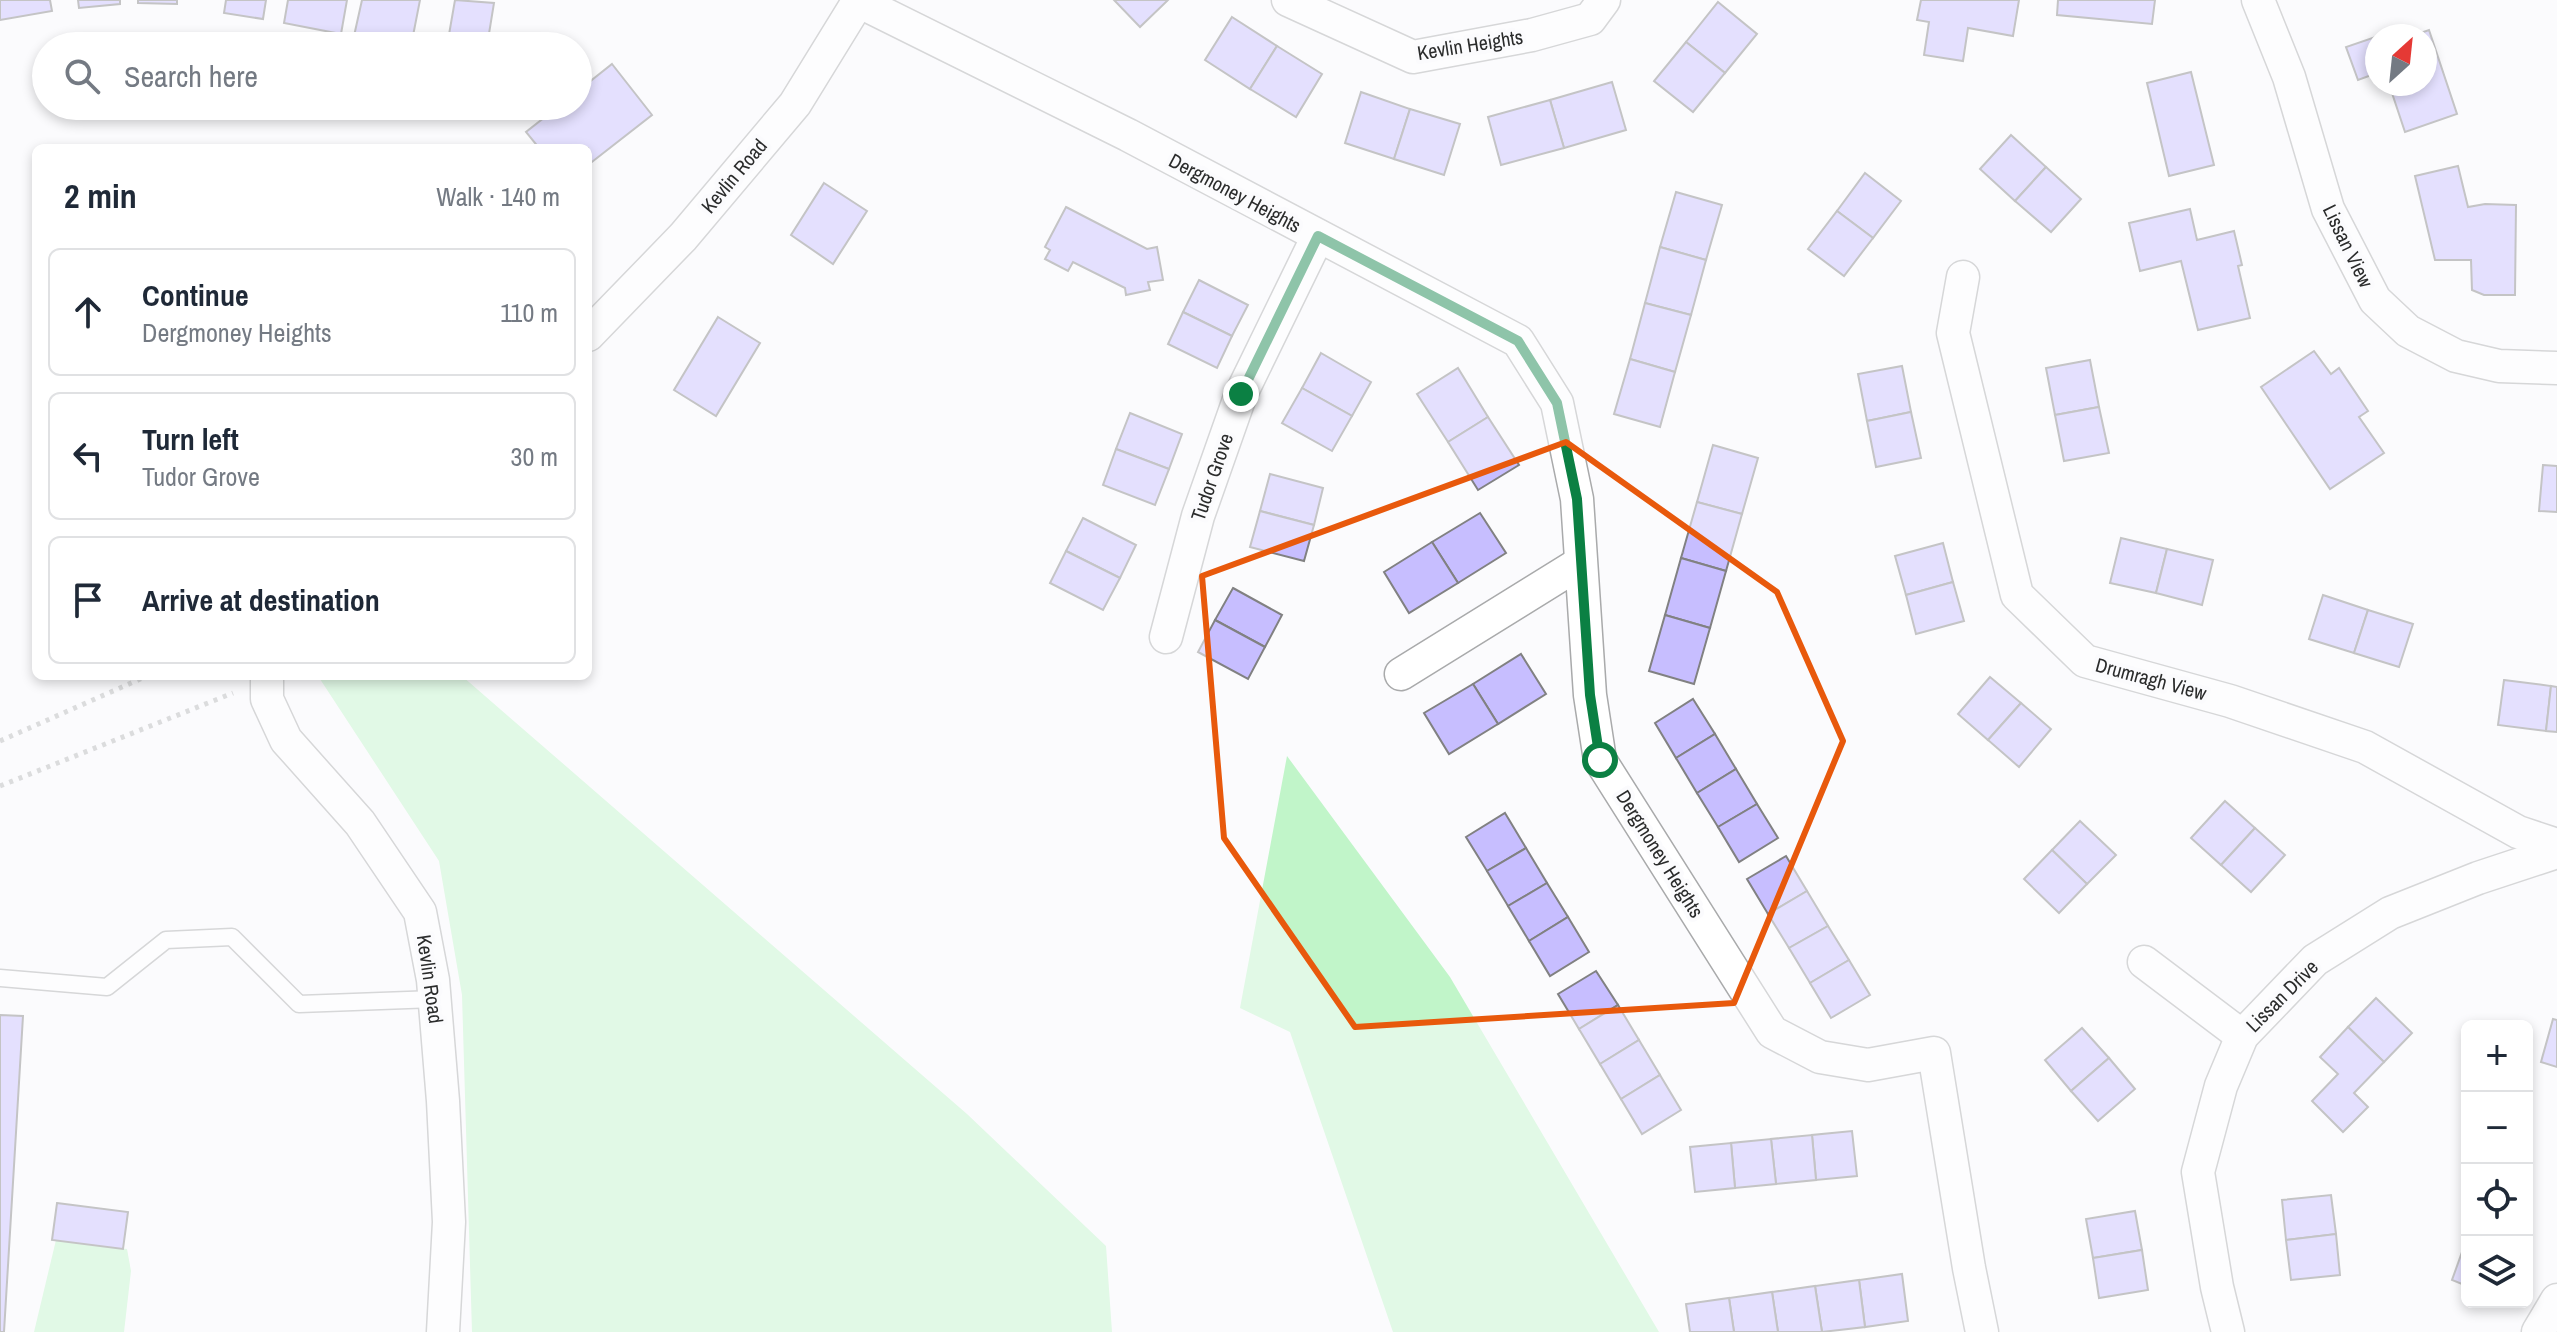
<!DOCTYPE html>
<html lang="en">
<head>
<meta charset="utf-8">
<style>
	:root { --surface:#fff; --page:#f2f2f3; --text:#1f2937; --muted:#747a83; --line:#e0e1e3 }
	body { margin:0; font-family:"Archivo Narrow",sans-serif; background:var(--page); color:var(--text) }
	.controls { position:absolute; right:24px; bottom:24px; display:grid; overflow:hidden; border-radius:12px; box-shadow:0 4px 12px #0003 }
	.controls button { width:72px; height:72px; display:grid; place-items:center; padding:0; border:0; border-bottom:2px solid var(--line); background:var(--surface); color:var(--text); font:40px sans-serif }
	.compass { position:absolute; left:2365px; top:24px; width:72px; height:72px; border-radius:50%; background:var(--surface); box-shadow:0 4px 12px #0003; rotate:27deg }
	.stop { position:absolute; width:24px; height:24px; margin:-18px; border:6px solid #0b8043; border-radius:50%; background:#fff }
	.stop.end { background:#0b8043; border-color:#fff; box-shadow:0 2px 8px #0008 }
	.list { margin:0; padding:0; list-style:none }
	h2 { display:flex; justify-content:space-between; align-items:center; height:104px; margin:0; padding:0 32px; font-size:34px }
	h2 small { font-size:26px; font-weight:400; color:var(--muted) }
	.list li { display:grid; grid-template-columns:52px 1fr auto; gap:24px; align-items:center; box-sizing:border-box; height:128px; margin:0 16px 16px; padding:0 16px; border:2px solid var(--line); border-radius:12px }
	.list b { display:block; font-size:30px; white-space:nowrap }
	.list p { margin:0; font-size:26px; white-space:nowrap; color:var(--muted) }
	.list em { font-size:26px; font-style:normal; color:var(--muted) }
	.icon { flex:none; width:44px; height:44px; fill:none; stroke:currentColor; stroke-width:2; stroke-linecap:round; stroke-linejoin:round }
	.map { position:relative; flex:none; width:2557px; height:1332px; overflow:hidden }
	.search { position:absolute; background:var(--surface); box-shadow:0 4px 12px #0003; left:32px; top:32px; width:560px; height:88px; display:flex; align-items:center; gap:20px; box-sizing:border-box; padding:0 28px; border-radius:44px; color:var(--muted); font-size:30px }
	.panel { position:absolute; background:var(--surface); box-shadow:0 4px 12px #0003; left:32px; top:144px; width:560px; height:536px; border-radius:12px }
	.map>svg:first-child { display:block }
</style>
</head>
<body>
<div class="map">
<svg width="2557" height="1332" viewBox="0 0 2557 1332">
	<rect width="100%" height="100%" fill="#fbfbfd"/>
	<g fill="#c1f5c9">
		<path d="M318,676h144l505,438 139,132 6,86h-640l-10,-337 -23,-134z"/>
		<path d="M1287,756l163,221 209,355h-266l-103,-300 -50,-24z"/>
		<path d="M56,1240l71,9 4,22 -7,61h-90z"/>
	</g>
	<g fill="#c7beff" stroke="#818182" stroke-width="2">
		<path d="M0,0h50l2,11 -52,9z"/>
		<path d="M78,0h42v4l-41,4z"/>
		<path d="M138,0h39v4l-39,-1z"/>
		<path d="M226,0h40l-3,19 -39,-6z"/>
		<path d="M288,0h59l-6,34 -57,-11z"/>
		<path d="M362,0h58l-9,46 -57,-10z"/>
		<path d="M455,0l39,3 -7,43h-40z"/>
		<path d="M1114,0h54l-28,27z"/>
		<path d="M1921,0h98l-6,36 -45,-8 -5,33 -39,-6 5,-33 -12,-2z"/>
		<path d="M2058,0h97l-3,24 -95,-9z"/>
		<path d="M1718,2l39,32 -32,39 -39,-31z"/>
		<path d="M1232,17l45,29 -27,43 -45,-29z"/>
		<path d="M2429,30l28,84 -52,18 -16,-48h36v-48h-13z"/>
		<path d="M2387,33l1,3h-11v37l-19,7 -12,-33z"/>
		<path d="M1686,42l39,31 -32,39 -39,-31z"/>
		<path d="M1277,46l45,28 -26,43 -46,-28z"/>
		<path d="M612,64l40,51 -64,50v-17h-49l-13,-16 33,-26h19v-15z"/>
		<path d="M2191,72l23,93 -45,11 -22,-93z"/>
		<path d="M1612,82l14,48 -62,18 -14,-48z"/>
		<path d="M1361,92l49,17 -16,50 -49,-16z"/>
		<path d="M1550,100l14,48 -63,17 -13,-48z"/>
		<path d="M1410,109l50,15 -16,51 -50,-16z"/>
		<path d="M2011,135l35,32 -31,34 -35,-32z"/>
		<path d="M2458,166l10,41 17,-3 31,1 -1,90h-31l-12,-5 -1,-30h-36l-20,-84z"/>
		<path d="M2046,167l35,32 -30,33 -36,-31z"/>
		<path d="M1865,173l36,28 -28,37 -36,-27z"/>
		<path d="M824,183l43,28 -34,53 -42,-29z"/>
		<path d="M1676,192l46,13 -16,55 -46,-13z"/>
		<path d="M1066,207l81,42 10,-2 6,33 -15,2 2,8 -24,5 -1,-7 -52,-26 -5,9 -23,-12 5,-9 -5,-3z"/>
		<path d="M2190,209l7,31 37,-9 8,34 -4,1 12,52 -52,12 -17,-69 -41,10 -11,-48z"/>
		<path d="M1837,211l36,27 -29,38 -36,-27z"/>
		<path d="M1660,247l46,13 -15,55 -46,-12z"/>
		<path d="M1199,280l49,25 -16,31 -49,-24z"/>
		<path d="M1645,303l46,12 -16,57 -45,-13z"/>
		<path d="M1183,312l49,24 -15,32 -49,-24z"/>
		<path d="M718,317l42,26 -44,73 -42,-26z"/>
		<path d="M2314,351l17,23 8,-6 29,43 -9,6 25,36 -54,36 -69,-102z"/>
		<path d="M1321,353l50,29 -19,34 -50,-28z"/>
		<path d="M1630,359l45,13 -15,55 -46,-13z"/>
		<path d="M2090,360l9,47 -44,8 -9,-47z"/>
		<path d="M1902,366l9,46 -44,9 -9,-47z"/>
		<path d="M1458,368l30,49 -40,25 -31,-48z"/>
		<path d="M1302,388l50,28 -20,35 -50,-28z"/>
		<path d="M2099,407l10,46 -45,8 -9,-46z"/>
		<path d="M1911,412l10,46 -45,9 -9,-46z"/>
		<path d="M1130,413l52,21 -13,35 -53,-20z"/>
		<path d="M1488,417l31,48 -41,25 -30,-48z"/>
		<path d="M1713,445l45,13 -16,56 -45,-12z"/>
		<path d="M1116,449l53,20 -14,36 -52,-20z"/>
		<path d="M2543,465l14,1v46l-18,-1z"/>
		<path d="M1270,474l53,14 -9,37 -54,-14z"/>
		<path d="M1697,502l45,12 -16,57 -45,-13z"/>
		<path d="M1260,511l54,14 -10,36 -54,-14z"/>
		<path d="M1480,513l26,40 -48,30 -26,-41z"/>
		<path d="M1083,518l53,27 -16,33 -54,-27z"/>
		<path d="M2121,538l46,11 -11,44 -46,-10z"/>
		<path d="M1432,542l26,41 -49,30 -25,-41z"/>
		<path d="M1943,543l10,39 -47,13 -11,-39z"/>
		<path d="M2167,549l46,11 -11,45 -46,-12z"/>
		<path d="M1066,551l54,27 -17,32 -53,-27z"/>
		<path d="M1681,558l45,13 -16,57 -45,-13z"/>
		<path d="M1953,582l11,39 -48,13 -10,-39z"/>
		<path d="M1233,588l49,27 -17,32 -50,-27z"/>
		<path d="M2323,595l45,15 -14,43 -45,-14z"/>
		<path d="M2368,610l45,14 -14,43 -45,-14z"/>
		<path d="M1665,615l45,13 -16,56 -45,-13z"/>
		<path d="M1215,620l50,27 -17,32 -50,-27z"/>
		<path d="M1521,654l25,40 -48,30 -25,-40z"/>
		<path d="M1990,677l31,26 -33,37 -30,-26z"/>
		<path d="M2504,680l47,6 -5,45 -48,-6z"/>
		<path d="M1473,684l25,40 -49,30 -25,-41z"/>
		<path d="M2551,686l6,1v45l-11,-1z"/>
		<path d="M1693,699l22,35 -39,24 -21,-35z"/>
		<path d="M2021,703l30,26 -32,38 -31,-27z"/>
		<path d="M1715,734l21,35 -39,24 -21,-35z"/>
		<path d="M1736,769l21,35 -39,23 -21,-34z"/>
		<path d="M2225,801l30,27 -34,37 -30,-27z"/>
		<path d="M1757,804l21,34 -39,24 -21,-35z"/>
		<path d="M1505,813l21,35 -39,23 -21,-34z"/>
		<path d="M2080,821l36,34 -29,29 -35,-34z"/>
		<path d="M2255,828l30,27 -34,37 -30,-27z"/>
		<path d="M1526,848l21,35 -39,23 -21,-35z"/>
		<path d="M2052,850l35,34 -28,29 -35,-34z"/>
		<path d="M1786,856l21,35 -39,23 -21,-35z"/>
		<path d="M1547,883l21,34 -39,24 -21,-35z"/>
		<path d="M1807,891l21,35 -39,22 -21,-34z"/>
		<path d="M1568,917l21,35 -39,24 -21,-35z"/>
		<path d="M1828,926l21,34 -39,23 -21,-35z"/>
		<path d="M1849,960l21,35 -39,23 -21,-35z"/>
		<path d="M1596,971l22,34 -39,24 -21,-35z"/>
		<path d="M2376,998l36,35 -28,29 -36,-35z"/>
		<path d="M1618,1005l21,35 -39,24 -21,-35z"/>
		<path d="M0,1015l23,1 -19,316h-4z"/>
		<path d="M2553,1019l4,1v47l-16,-5z"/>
		<path d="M2348,1027l36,35 -30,31 14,14 -25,25 -31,-31 26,-27 -18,-17z"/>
		<path d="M2082,1028l27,30 -38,33 -26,-31z"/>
		<path d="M1639,1040l21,35 -39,24 -21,-35z"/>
		<path d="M2109,1058l26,31 -37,32 -27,-30z"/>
		<path d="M1660,1075l21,35 -39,24 -21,-35z"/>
		<path d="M1852,1131l5,45 -41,4 -4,-45z"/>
		<path d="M1812,1135l4,45 -40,4 -5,-45z"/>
		<path d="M1771,1139l5,45 -41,4 -4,-45z"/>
		<path d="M1731,1143l4,45 -40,4 -5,-45z"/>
		<path d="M2331,1195l5,39 -50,6 -4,-40z"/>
		<path d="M57,1203l71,9 -5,37 -71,-9z"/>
		<path d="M2135,1211l7,39 -49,8 -7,-39z"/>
		<path d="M2336,1234l4,41 -49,5 -5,-40z"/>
		<path d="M2467,1238v48l-15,-6z"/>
		<path d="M2142,1250l6,40 -49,8 -6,-40z"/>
		<path d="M1902,1274l6,47 -43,6 -6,-47z"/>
		<path d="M1859,1280l6,47 -43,5 -7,-46z"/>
		<path d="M1815,1286l7,46h-44l-6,-40z"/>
		<path d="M1772,1292l6,40h-44l-5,-34z"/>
		<path d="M1729,1298l5,34h-44l-4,-28z"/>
	</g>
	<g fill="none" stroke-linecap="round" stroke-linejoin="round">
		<g stroke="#a9aaab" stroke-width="19">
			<path id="lane" d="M0,978l107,9 59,-47 66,-3 67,67 136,-5"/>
		</g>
		<g stroke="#a9aaab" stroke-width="35">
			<g id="street">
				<path d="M1288,0l125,57 119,-22 58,-16 14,-19"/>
				<path d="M2258,0l31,77 39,132 47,91 33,31 48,25 43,10 58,2"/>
				<path d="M858,1l270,134 390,206 39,62 20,96 13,196 10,65 172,272 48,25 48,8 66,-12 35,215 13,64"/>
				<path d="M1963,277l-10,56 64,262 68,66 145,40 135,46 153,85 39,13"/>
				<path d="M588,335l95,-98 112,-133 64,-104"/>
				<path d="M1166,637l32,-121 43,-122 77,-158"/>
				<path d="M1401,674l179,-111"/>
				<path d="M267,676v23l19,41 74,83 60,89 13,68 10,121 6,121 -6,110"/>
				<path d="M2144,962l98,74"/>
				<path d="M2228,1332l-11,-45 -19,-115 23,-86 21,-50 73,-76 75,-47 88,-35 79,-26"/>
				<path d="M2538,1332l19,-32"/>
			</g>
		</g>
		<g stroke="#b4b5b6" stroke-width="5" stroke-dasharray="4 6" stroke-linecap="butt">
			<path d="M0,741l147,-65"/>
			<path d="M0,786l233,-93"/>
		</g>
		<use href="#lane" stroke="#fff" stroke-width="16"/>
		<use href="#street" stroke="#fff" stroke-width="32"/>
	</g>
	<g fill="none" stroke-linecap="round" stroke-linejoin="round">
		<path stroke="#0b8043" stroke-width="10" d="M1241,394l77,-158 200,105 39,62 20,96 13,196 10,65"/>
	</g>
	<path d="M0 0H2557V1332H0ZM1566,442l211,150 66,149 -109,262 -379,24 -131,-189 -22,-262z" fill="#fbfbfd" fill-opacity=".55" fill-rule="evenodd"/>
	<path fill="none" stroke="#e8590c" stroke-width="6" stroke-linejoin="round" d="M1566,442l211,150 66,149 -109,262 -379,24 -131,-189 -22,-262z"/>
	<g text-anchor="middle" stroke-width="8" stroke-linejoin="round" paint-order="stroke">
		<g font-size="20" fill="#2b2c2c" stroke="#fbfbfd">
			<text transform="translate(1470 45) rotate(-9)" y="7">Kevlin Heights</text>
			<text transform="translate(734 176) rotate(-50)" y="7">Kevlin Road</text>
			<text transform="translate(1235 193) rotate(28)" y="7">Dergmoney Heights</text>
			<text transform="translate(2348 246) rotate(64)" y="7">Lissan View</text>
			<text transform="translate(1212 477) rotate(-71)" y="7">Tudor Grove</text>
			<text transform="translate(2151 679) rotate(15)" y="7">Drumragh View</text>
			<text transform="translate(1660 854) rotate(58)" y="7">Dergmoney Heights</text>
			<text transform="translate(430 979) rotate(82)" y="7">Kevlin Road</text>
			<text transform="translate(2282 996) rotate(-45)" y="7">Lissan Drive</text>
		</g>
	</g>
</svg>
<div class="controls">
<button>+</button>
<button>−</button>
<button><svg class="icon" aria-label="locate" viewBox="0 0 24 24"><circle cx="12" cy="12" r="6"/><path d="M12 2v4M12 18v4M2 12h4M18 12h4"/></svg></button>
<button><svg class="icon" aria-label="layers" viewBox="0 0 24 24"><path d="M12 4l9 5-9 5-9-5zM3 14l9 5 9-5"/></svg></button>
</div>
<svg class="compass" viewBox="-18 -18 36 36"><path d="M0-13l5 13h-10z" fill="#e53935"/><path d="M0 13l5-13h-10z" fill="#747a83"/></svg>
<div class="stop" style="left:1600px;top:760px"></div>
<div class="stop end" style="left:1241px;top:394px"></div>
<div class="search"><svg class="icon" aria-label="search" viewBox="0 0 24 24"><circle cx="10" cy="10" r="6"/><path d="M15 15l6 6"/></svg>Search here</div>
<section class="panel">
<h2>2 min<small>Walk · 140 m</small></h2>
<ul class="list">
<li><svg class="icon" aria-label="ahead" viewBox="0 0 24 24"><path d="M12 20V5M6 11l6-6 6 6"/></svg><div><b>Continue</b><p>Dergmoney Heights</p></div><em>110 m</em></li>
<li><svg class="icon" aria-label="left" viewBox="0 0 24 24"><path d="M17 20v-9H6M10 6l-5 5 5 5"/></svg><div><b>Turn left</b><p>Tudor Grove</p></div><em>30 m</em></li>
<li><svg class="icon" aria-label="arrive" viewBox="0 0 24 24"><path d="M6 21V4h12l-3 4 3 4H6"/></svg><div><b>Arrive at destination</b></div></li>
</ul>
</section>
</div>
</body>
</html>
